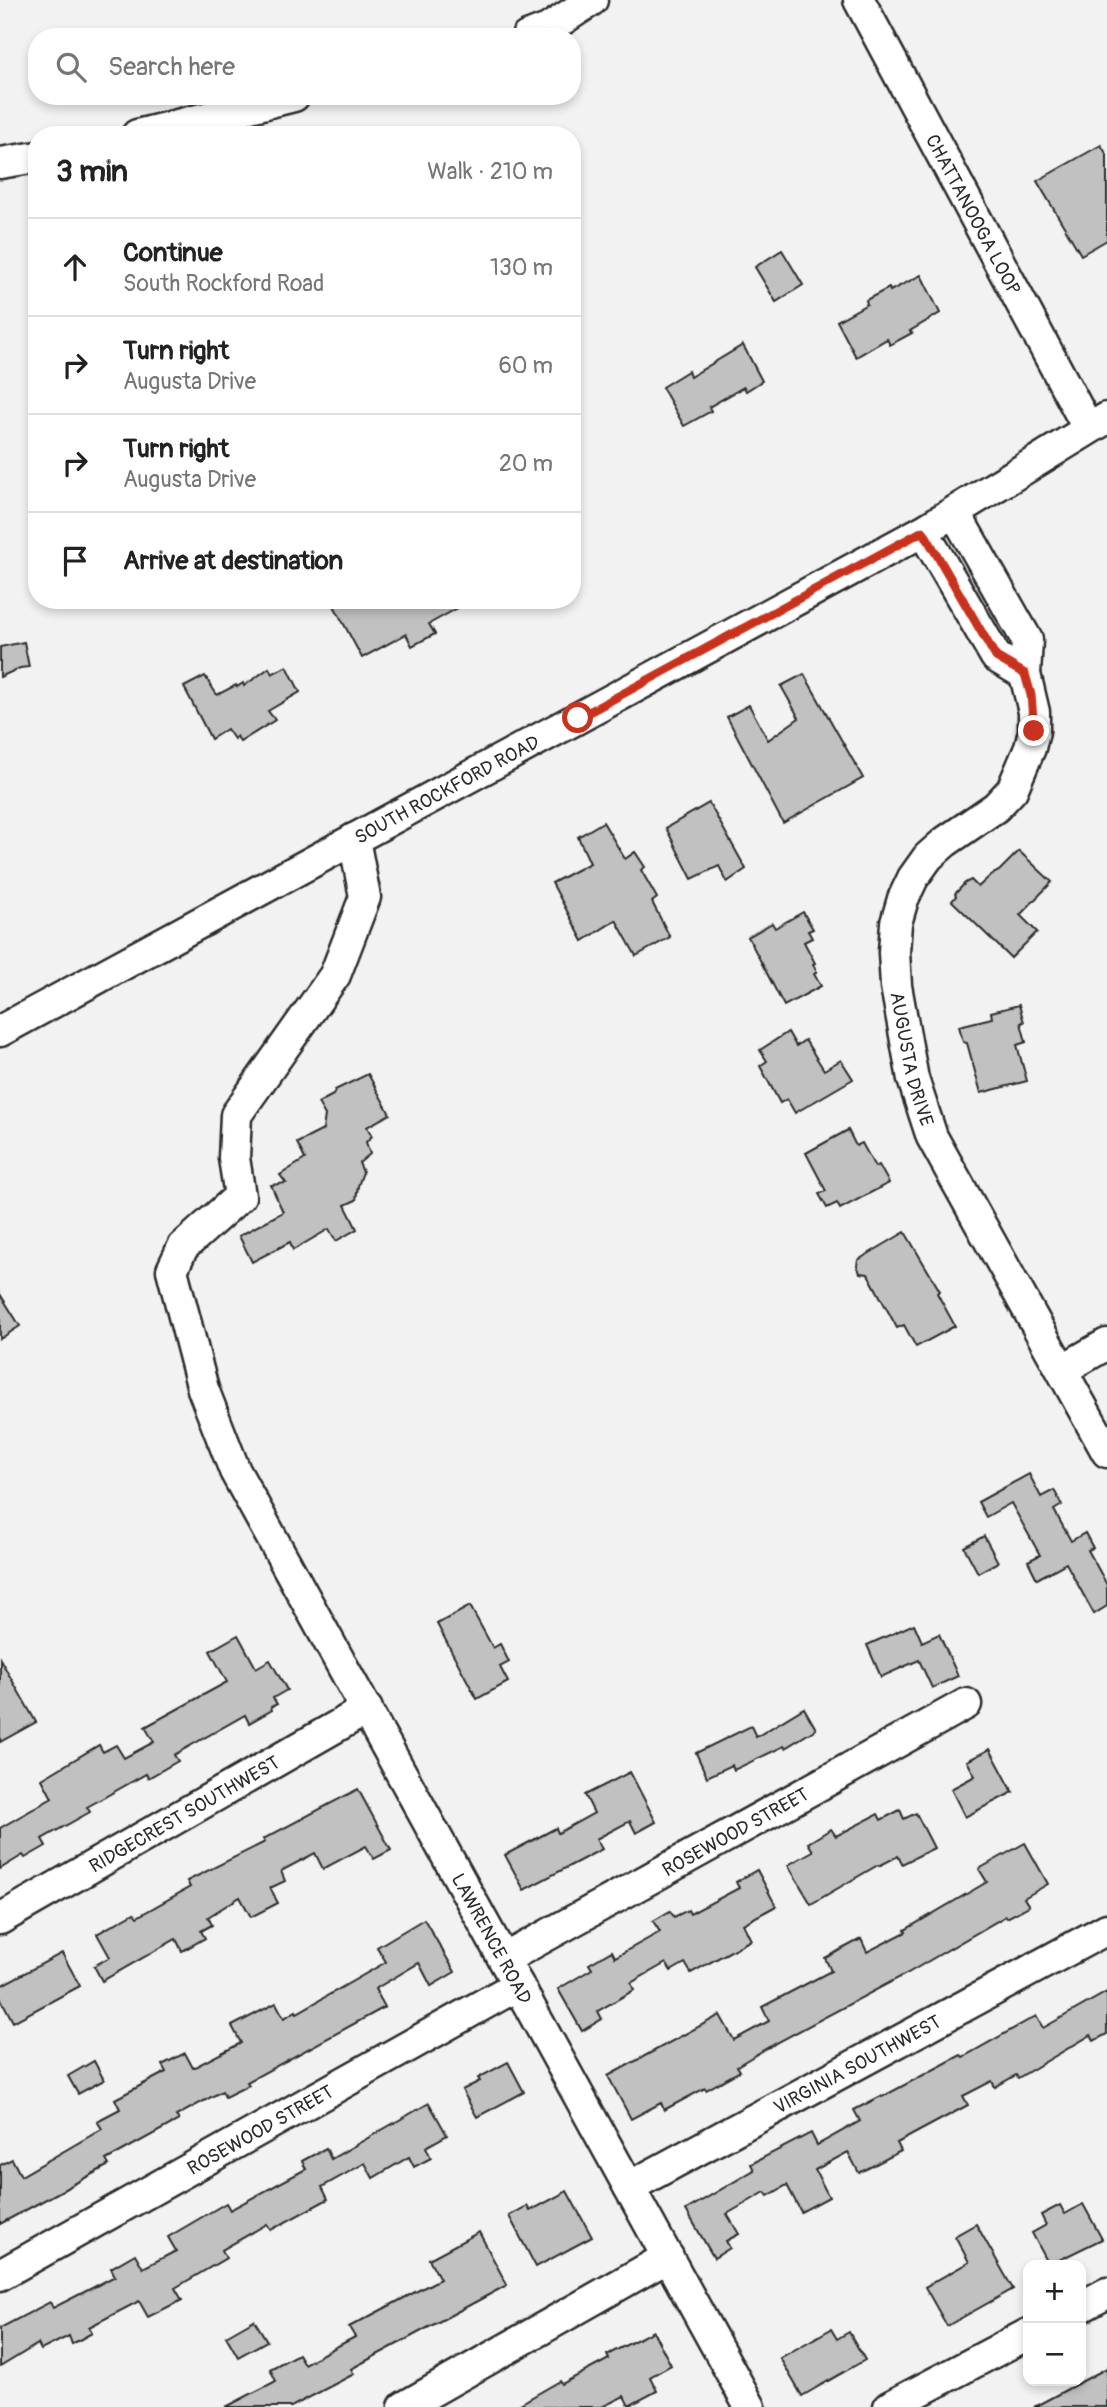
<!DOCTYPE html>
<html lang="en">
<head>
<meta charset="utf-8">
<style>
	:root { --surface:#fff; --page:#f6f6f6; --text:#222; --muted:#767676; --line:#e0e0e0 }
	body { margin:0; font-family:Pangolin,sans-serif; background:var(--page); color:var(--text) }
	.controls { position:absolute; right:21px; bottom:21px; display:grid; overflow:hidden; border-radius:14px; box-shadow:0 4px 10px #0003 }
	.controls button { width:63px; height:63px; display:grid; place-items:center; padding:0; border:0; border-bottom:2px solid var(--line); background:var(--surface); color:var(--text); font:35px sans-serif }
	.stop { position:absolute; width:21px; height:21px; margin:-16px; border:5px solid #c8321e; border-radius:50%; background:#fff }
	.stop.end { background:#c8321e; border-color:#fff; box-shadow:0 2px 7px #0008 }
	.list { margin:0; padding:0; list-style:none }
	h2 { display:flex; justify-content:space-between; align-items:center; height:91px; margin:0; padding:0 28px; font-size:30px }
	h2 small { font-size:23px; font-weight:400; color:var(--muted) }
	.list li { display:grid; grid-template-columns:46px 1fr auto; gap:21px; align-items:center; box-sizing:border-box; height:98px; padding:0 28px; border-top:2px solid var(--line) }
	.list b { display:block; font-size:26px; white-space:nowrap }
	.list p { margin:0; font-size:23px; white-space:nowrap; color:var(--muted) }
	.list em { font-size:23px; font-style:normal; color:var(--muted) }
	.icon { flex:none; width:38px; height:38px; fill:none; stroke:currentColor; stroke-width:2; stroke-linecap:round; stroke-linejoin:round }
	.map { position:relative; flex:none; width:1107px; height:2407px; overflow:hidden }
	.search { position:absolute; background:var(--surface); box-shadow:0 4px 10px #0003; left:28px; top:28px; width:553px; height:77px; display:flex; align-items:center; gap:18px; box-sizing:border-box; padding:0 24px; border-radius:28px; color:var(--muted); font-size:26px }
	.panel { position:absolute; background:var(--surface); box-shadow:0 4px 10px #0003; left:28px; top:126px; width:553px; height:483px; border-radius:28px }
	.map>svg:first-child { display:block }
</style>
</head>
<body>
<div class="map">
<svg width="1107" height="2407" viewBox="0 0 1107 2407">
	<rect width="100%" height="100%" fill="#f2f2f2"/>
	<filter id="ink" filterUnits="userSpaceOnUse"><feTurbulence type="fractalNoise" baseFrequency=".0143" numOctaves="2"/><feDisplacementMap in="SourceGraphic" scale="14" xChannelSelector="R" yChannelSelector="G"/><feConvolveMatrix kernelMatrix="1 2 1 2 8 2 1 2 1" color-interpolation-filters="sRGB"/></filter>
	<g filter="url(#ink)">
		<g fill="#c1c1c1" stroke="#2b2b2b" stroke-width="2">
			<path d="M1101,145l6,10v85l-26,15 -44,-74z"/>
			<path d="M782,250l21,35 -27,17 -21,-35z"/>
			<path d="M921,275l19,38 -30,18 2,2 -22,12 -3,-6 -31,18 -19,-36 30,-17 -1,-4 23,-12 1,3z"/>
			<path d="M743,345l19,36 -16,10 -2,-4 -35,20 2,4 -27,15 -22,-39 26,-16 2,6z"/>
			<path d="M331,600h141l-43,24 6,10 -23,12 -6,-12 -44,24z"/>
			<path d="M24,642l5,25 -9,1 -20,9v-30z"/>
			<path d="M287,666l13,26 -32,19 7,9 -35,22 -3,-6 -3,3 -7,-10 -16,10 -27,-52 21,-11 12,19 19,-10 1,2 6,-4 1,3 25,-18 3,6z"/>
			<path d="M804,674l59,104 -80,45 -56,-106 22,-12 19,35 31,-22 -18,-32z"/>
			<path d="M709,803l37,66 -19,13 -8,-16 -27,13 -26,-51z"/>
			<path d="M603,822l22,37 10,-7 10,15 -4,3 16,28 -5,4 18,35 -34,19 -20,-36 -33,21 -31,-58 38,-20 -12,-26z"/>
			<path d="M1019,851l33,31 -32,33 17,17 -26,26 -59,-57 4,-5 -1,-2 10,-11 6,-3 7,7 13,-12 8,-4z"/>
			<path d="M803,912l10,17 -5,2 4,7 -8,4 11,21 -2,1 4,8 -3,2 7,12 -37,20 -36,-69 24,-14 3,5z"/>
			<path d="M1019,1005l5,17 -3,1 5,19 -9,3 10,36 -46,12 -14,-50 -4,-1 -4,-16 33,-8 -1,-6z"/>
			<path d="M788,1032l8,14 9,-6 19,30 17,-10 12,19 -58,34 -8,-14 -7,4 -20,-37 7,-5 -7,-11z"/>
			<path d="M368,1074l22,40 -23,13 5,9 -6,6 4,12 -11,9 4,9 -5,14 -2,14 -11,5 12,24 -21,12 -7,-12 -36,21 -3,-8 -38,20 -13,-26 44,-24 -12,-27 15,-2 -6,-8 25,-16 -8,-16 26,-13 2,-15 -7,-12 15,-8 2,-5z"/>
			<path d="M848,1130l8,16 6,-3 13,24 4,-2 10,18 -49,26 -3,-6 -10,5 -8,-14 7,-3 -20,-38z"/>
			<path d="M905,1232l35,59 -3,2 18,33 -39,21 -12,-22 -7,3 -29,-54 -8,-1 -3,-7 1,-6z"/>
			<path d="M0,1294l20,32 -20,13z"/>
			<path d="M1029,1474l12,23 13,-7 8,15 -8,5 17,31 14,-8 8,15 -5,2 19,35v21l-13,8 -28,-51 -29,16 -9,-18 12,-6 -29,-52 -25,14 -8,-15z"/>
			<path d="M984,1536l14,26 -20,11 -14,-26z"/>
			<path d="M470,1606l23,42 7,-4 9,18 -9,5 8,15 -31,17 -40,-75z"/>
			<path d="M914,1624l8,18 17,-8 19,42 -26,12 -13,-28 -38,17 -14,-32z"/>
			<path d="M238,1635l18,33 14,-8 17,30 -14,8 4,6 -6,3 1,3 -23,13 -4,-8 -71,40 4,6 -30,17 -2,-4 -59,33 3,5 -48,27 4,7 -21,12 -2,-3 -23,14v-41l52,-30 -10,-19 57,-34 4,7 13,-7 8,13 30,-16 -9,-15 82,-45 -17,-31z"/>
			<path d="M0,1659l36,63 -36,20z"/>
			<path d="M804,1708l12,21 -31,19 -1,-2 -50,24 -2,-5 -25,12 -11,-24 55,-27 5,11z"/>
			<path d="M990,1749l23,43 -48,25 -14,-28 24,-13 -8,-15z"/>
			<path d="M630,1772l26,50 -20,11 -6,-12 -34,18 6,10 -78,41 -19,-35 51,-27 2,5 36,-20 -9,-18z"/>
			<path d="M358,1789l33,61 -17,9 -8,-13 -43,23 -8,-16 -34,18 4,10 -15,7 8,15 -27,14 -11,-20 -32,20 4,8 -11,6 4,7 -23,13 -6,-12 -74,42 -8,-15 16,-9 -13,-23 37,-21 3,4 53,-30 -3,-6 78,-39 -2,-3z"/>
			<path d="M900,1810l4,9 12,-6 18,35 -32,16 -4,-8 -19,10 -1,-1 -67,39 -23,-39 25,-14 -5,-8 23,-14 5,7 42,-22 3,6z"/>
			<path d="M1025,1843l23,41 -24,14 5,8 -22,12 -1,-2 -98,57 -141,75 -30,18 3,5 -34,19 -1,-2 -41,22 -3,-7 -30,16 -23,-43 112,-61 14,25 35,-19 -7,-14 69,-36 -6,-13 36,-19 6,13 39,-20 -1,-2 82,-48 -8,-13z"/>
			<path d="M757,1870l19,36 -33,18 8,16 -60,33 -6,-10 -14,8 -5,-8 -35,20 3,7 -36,21 4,8 -20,12 -24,-42 34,-20 -3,-5 23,-13 3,6 45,-25 -7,-11 17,-10 4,6 14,-7 2,4 49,-26 -3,-6z"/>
			<path d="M424,1919l31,53 -24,14 -12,-23 -44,26 10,18 -138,75 2,3 -24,12 -3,-6 -46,25 3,4 -73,40 3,5 -109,59v-59l12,-6 9,17 81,-47 -5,-8 23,-12 -5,-10 51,-27 -4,-7 23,-12 8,15 48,-25 -9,-17 44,-23 8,15 12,-7 1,2 89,-51 -9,-15z"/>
			<path d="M62,1953l18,33 -67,36 -13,-25v-11z"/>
			<path d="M1107,1992v42l-13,7 -3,-6 -73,43 -2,-3 -21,12 -3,-6 -29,15 5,9 -71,38 4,8 -42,22 -11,-21 -33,18 14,27 -28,15 -14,-27 -19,11 -3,-4 -38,22 12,20 -13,7 4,7 -16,10 -28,-48 68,-40 -3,-6 60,-31 6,12 43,-24 -6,-11 27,-14 1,1 79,-42 2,2 73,-41 7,12z"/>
			<path d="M94,2061l10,19 -26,14 -10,-18z"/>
			<path d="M508,2062l16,30 -47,25 -15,-27 18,-9 -2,-3z"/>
			<path d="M429,2103l18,32 -21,12 5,11 -17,9 -5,-10 -36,21 -8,-15 -43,24 6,12 -57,31 -4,-6 -45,26 4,8 -51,30 7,12 -34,17 -9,-16 -50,26 3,6 -20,11 -3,-8 -28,14 -3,-6 -38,23v-39l50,-26 3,6 43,-22 19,-10 -4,-8 24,-14 8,14 33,-17 -8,-14 58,-34 4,7 76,-41 -4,-8 24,-13 5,11z"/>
			<path d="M567,2191l25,46 -56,30 -27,-51 18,-10 3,5z"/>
			<path d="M1083,2204l19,35 -53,26 -17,-32 14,-8 -5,-10 19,-10 5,9z"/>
			<path d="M976,2224l37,65 -66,37 -22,-39 44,-25 -14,-26z"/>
			<path d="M479,2232l28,53 -156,84 3,5 -63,33h-65l50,-26 -6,-12 28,-15 6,10 51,-27 -6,-10 91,-48 -11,-20z"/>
			<path d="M254,2320l13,21 -29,16 -12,-21z"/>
			<path d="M831,2329l6,10 12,-7 16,28 -63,36 -22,-38z"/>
			<path d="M653,2331l18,34 -21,12 7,14 -28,15 -5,-10 -22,11h-87l45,-26 2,3 47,-25 -2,-4z"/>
			<path d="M1107,2368v39h-73z"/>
		</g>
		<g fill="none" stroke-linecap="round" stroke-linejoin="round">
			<g stroke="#2b2b2b" stroke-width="35">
				<g id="minor">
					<path id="s1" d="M859,0l229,428"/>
					<path d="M527,37l21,-8 44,-29"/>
					<path d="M137,135l157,-39"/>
					<path d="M0,163l37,-6"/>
					<path id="s2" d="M955,513l72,127 -2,34 9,38v19l-4,17 -18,42 -16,17 -51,35 -17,15 -15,21 -10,21 -7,24 -2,29 2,34 17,93 19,58 175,315"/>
					<path d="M923,531l73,126 29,17"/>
					<path id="s3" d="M354,839l11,58 -30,78 -99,140 -2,43 6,38 -57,51 -11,23 31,119 32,82 515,936"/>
					<path id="s4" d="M0,1031l923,-500 184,-113"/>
					<path d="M1062,1370l45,-26"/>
					<path id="s5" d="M0,1919l367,-210"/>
					<path id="s6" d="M504,1959l462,-255"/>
					<path id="s7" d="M629,2187l478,-258"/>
					<path id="s8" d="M0,2275l518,-290"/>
					<path d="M1081,2307l26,-14"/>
					<path d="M404,2407l264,-150"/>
					<path d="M889,2407l139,-73"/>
				</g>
			</g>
			<use href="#minor" stroke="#fff" stroke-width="30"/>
		</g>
	</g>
	<g fill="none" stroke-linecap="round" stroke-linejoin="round" filter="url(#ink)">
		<path stroke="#c8321e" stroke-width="9" d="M578,718l345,-187 73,126 29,17 6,21 3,36"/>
	</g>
	<g text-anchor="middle" stroke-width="5" stroke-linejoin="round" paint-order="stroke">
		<g font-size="19" fill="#2b2b2b" stroke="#fff">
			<text dy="7" stroke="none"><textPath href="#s1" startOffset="243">CHATTANOOGA LOOP</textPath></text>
			<text dy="7" stroke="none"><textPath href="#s4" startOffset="508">SOUTH ROCKFORD ROAD</textPath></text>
			<text dy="7" stroke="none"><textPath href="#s2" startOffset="621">AUGUSTA DRIVE</textPath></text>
			<text dy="7" stroke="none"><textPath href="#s5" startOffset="212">RIDGECREST SOUTHWEST</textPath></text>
			<text dy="7" stroke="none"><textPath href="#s6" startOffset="264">ROSEWOOD STREET</textPath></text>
			<text dy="7" stroke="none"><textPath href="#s3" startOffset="1242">LAWRENCE ROAD</textPath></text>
			<text dy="7" stroke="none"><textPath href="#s7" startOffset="259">VIRGINIA SOUTHWEST</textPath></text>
			<text dy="7" stroke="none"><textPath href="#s8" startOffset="298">ROSEWOOD STREET</textPath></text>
		</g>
	</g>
</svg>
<div class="controls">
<button>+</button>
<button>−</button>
</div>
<div class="stop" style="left:578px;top:718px"></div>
<div class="stop end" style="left:1034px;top:731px"></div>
<div class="search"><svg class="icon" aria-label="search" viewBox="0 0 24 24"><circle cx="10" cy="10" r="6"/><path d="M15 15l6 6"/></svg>Search here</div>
<section class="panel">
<h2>3 min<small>Walk · 210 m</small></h2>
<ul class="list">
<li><svg class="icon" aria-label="ahead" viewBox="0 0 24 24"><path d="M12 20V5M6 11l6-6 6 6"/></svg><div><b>Continue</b><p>South Rockford Road</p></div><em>130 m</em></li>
<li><svg class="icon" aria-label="right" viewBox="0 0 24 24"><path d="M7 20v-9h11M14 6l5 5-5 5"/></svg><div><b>Turn right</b><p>Augusta Drive</p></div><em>60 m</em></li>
<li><svg class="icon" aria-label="right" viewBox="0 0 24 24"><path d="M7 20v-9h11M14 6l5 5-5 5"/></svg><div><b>Turn right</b><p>Augusta Drive</p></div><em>20 m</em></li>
<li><svg class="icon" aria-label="arrive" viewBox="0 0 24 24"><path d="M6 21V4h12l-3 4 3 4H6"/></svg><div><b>Arrive at destination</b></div></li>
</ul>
</section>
</div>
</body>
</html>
